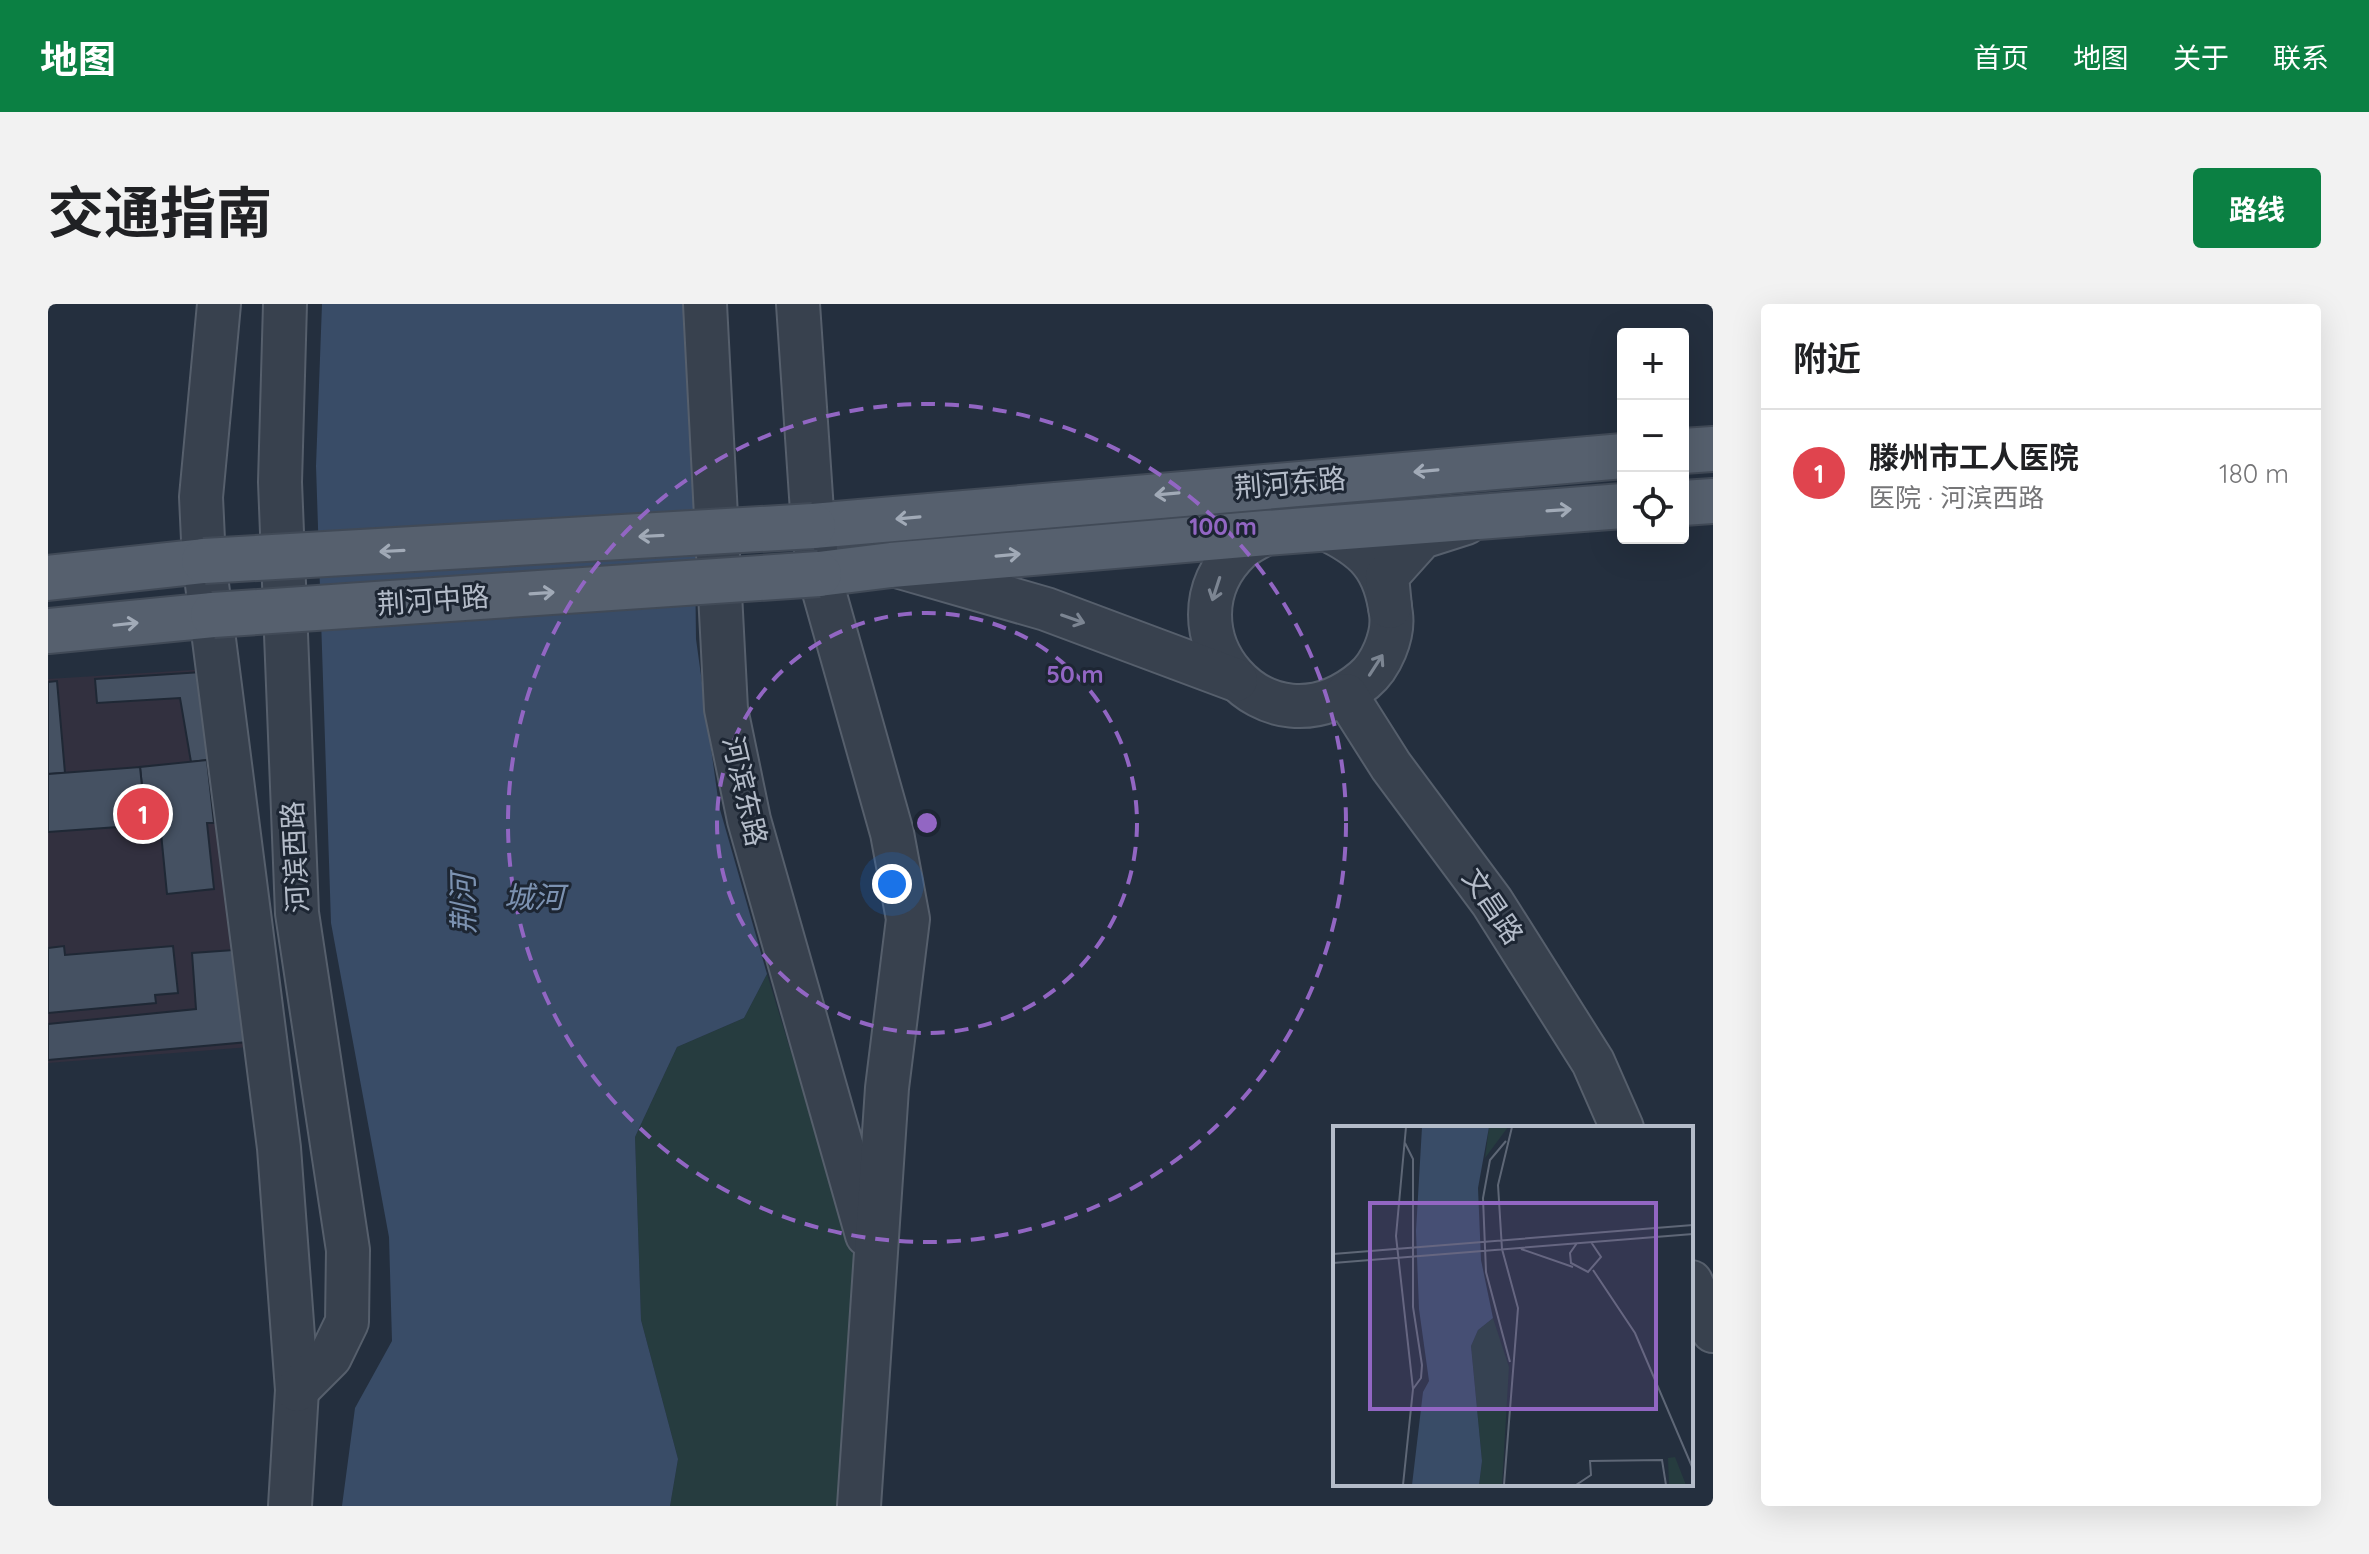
<!DOCTYPE html>
<html lang="zh">
<head>
<meta charset="utf-8">
<style>
	:root { --surface:#fff; --page:#f2f2f2; --text:#202124; --muted:#757577; --line:#e0e0e0; --accent:#0b8043 }
	body { margin:0; font-family:Quicksand,"Noto Sans SC",sans-serif; background:var(--page); color:var(--text) }
	.controls { position:absolute; right:24px; top:24px; display:grid; overflow:hidden; border-radius:8px; box-shadow:0 8px 32px #0002 }
	.controls button { width:72px; height:72px; display:grid; place-items:center; padding:0; border:0; border-bottom:2px solid var(--line); background:var(--surface); color:var(--text); font:40px sans-serif }
	.you { position:absolute; left:844px; top:580px; width:28px; height:28px; margin:-20px; border:6px solid #fff; border-radius:50%; background:#1a73e8; box-shadow:0 0 0 12px #1a73e833 }
	.badge { display:grid; place-items:center; width:52px; height:52px; border-radius:50%; background:var(--accent); color:#fff; font-size:26px; font-weight:700 }
	.pin { position:absolute; translate:-50% -50%; border:4px solid #fff; box-shadow:0 2px 8px #0006 }
	.list { margin:0; padding:0; list-style:none }
	h2 { display:flex; justify-content:space-between; align-items:center; height:104px; margin:0; padding:0 32px; font-size:34px }
	h2 small { font-size:26px; font-weight:400; color:var(--muted) }
	.list li { display:grid; grid-template-columns:52px 1fr auto; gap:24px; align-items:center; box-sizing:border-box; height:128px; padding:0 32px; border-top:2px solid var(--line) }
	.list b { display:block; font-size:30px; white-space:nowrap }
	.list p { margin:0; font-size:26px; white-space:nowrap; color:var(--muted) }
	.list em { font-size:26px; font-style:normal; color:var(--muted) }
	.icon { flex:none; width:44px; height:44px; fill:none; stroke:currentColor; stroke-width:2; stroke-linecap:round; stroke-linejoin:round }
	.map { position:relative; flex:none; width:1665px; height:1202px; overflow:hidden; border-radius:8px }
	header { display:flex; align-items:center; gap:48px; box-sizing:border-box; height:112px; padding:0 40px; background:var(--accent); color:#fff }
	header strong { font-size:38px }
	nav { display:flex; gap:44px; margin-inline-start:auto; font-size:28px }
	.intro { display:flex; align-items:center; justify-content:space-between; box-sizing:border-box; height:192px; padding:0 48px }
	h1 { margin:0; font-size:56px }
	.button { padding:20px 36px; border-radius:8px; background:var(--accent); color:#fff; font-size:28px; font-weight:700 }
	main { display:flex; gap:48px; padding:0 48px }
	aside { flex:1; background:var(--surface); border-radius:8px; box-shadow:0 8px 32px #0002 }
	.map>svg:first-child { display:block }
</style>
</head>
<body>
<header>
<strong>地图</strong>
<nav><a>首页</a><a>地图</a><a>关于</a><a>联系</a></nav>
</header>
<div class="intro"><h1>交通指南</h1><a class="button">路线</a></div>
<main>
<div class="map">
<svg width="1665" height="1202" viewBox="0 0 1665 1202">
	<rect width="100%" height="100%" fill="#242f3e"/>
	<path fill="#32303f" d="M177,364l36,378 -213,17v-384z"/>
	<path fill="#263c3f" d="M719,670l88,287 -15,245h-170l8,-47 -37,-139 -6,-183 42,-90 67,-29z"/>
	<path fill="#394c67" d="M274,0h362l10,171 2,164 23,167 48,168 -23,44 -67,29 -42,90 6,183 37,139 -8,47h-328l13,-98 37,-67 -3,-104 -58,-314 -15,-457z"/>
	<g fill="#455162" stroke="#1f2835" stroke-width="2">
		<path d="M154,368l13,87 -24,3 -11,-64 -83,5 -2,-24z"/>
		<path d="M9,377l8,92 -17,1v-92z"/>
		<path d="M159,456l7,63h-7l7,66 -47,5 -7,-71 -14,2 -6,-58z"/>
		<path d="M92,463l6,58 -98,7v-58z"/>
		<path d="M16,642l1,9 108,-9 5,47 -23,2 1,8 -108,10v-65z"/>
		<path d="M200,645v93l-200,18v-36l148,-15 -4,-56z"/>
	</g>
	<g fill="none" stroke-linecap="round" stroke-linejoin="round">
		<g stroke="#565f6c" stroke-width="46">
			<g id="minor">
				<path d="M171,0l-18,193 3,64 75,587 18,242 -7,116"/>
				<path d="M237,0l-5,178 17,431 51,337 -1,72 -17,35 -33,33"/>
				<path d="M657,0l21,405 23,111 118,415"/>
				<path d="M750,0l15,222 6,48 73,259 16,86 -21,169 -28,418"/>
				<path d="M1218,229c-9,5 -19,10 -26,16 -84,79 25,214 124,131 17,-14 30,-44 27,-66 -6,-48 -25,-66 -67,-86"/>
				<path d="M852,263l146,42 190,71"/>
				<path d="M1342,303l-3,-31 35,-39 44,-14"/>
				<path d="M1298,391l45,71 101,136 101,160 29,66"/>
				<path d="M1643,978l22,49"/>
			</g>
		</g>
		<g stroke="#414a57" stroke-width="48">
			<g id="major">
				<path d="M1635,147l30,-2"/>
				<path d="M1635,199l30,-2"/>
				<path d="M765,222l810,-70"/>
				<path d="M771,270l72,-9 375,-32 357,-27"/>
				<path d="M0,274l156,-17"/>
				<path d="M0,327l165,-16"/>
			</g>
		</g>
		<use href="#minor" stroke="#38414e" stroke-width="42"/>
		<use href="#major" stroke="#56606e" stroke-width="44"/>
		<g stroke="#414a57" stroke-width="48" stroke-linecap="butt">
			<g id="major-bridge">
				<path d="M156,257l609,-35"/>
				<path d="M165,311l606,-41"/>
			</g>
		</g>
		<use href="#major-bridge" stroke="#56606e" stroke-width="44"/>
	</g>
	<defs><path id="oneway-shaft" d="M-6 0H5M1.5-3L5.5 0L1.5 3" fill="none" stroke-width="1.6" stroke-linecap="round" stroke-linejoin="round" transform="scale(2)"/></defs>
	<g stroke="#a1aab7">
		<use href="#oneway-shaft" transform="translate(1378 167) rotate(175)"/>
		<use href="#oneway-shaft" transform="translate(1119 190) rotate(175)"/>
		<use href="#oneway-shaft" transform="translate(1511 206) rotate(-4)"/>
		<use href="#oneway-shaft" transform="translate(860 214) rotate(175)"/>
		<use href="#oneway-shaft" transform="translate(603 232) rotate(177)"/>
		<use href="#oneway-shaft" transform="translate(344 247) rotate(177)"/>
		<use href="#oneway-shaft" transform="translate(960 251) rotate(-5)"/>
		<use href="#oneway-shaft" transform="translate(494 289) rotate(-4)"/>
		<use href="#oneway-shaft" transform="translate(78 320) rotate(-6)"/>
	</g>
	<g stroke="#7c8592">
		<use href="#oneway-shaft" transform="translate(1168 285) rotate(108)"/>
		<use href="#oneway-shaft" transform="translate(1025 315) rotate(19)"/>
		<use href="#oneway-shaft" transform="translate(1328 361) rotate(-57)"/>
	</g>
	<g fill="none" stroke="#9266c3" stroke-width="4" stroke-dasharray="14 10">
		<circle cx="879" cy="519" r="210"/>
		<circle cx="879" cy="519" r="419"/>
	</g>
	<g text-anchor="middle" stroke-width="6" stroke-linejoin="round" paint-order="stroke">
		<g font-size="28" fill="#b4bcc9" stroke="#1d2633">
			<text transform="translate(1242 179) rotate(-5)" y="10">荆河东路</text>
			<text transform="translate(385 296) rotate(-4)" y="10">荆河中路</text>
			<text transform="translate(697 487) rotate(77)" y="10">河滨东路</text>
			<text transform="translate(247 553) rotate(-93)" y="10">河滨西路</text>
			<text transform="translate(1445 602) rotate(56)" y="10">文昌路</text>
		</g>
		<g font-size="30" font-style="italic" fill="#7c92b1" stroke="#1d2633">
			<text x="486" y="604">城河</text>
			<text transform="translate(416 600) rotate(-91)" y="10">荆河</text>
		</g>
	</g>
	<g transform="translate(1285 822)">
		<rect width="360" height="360" fill="#242f3e"/>
		<path d="M156,1h19l-23,31zM160,192l16,49 -7,118h-23l3,-24 -11,-115 7,-16zM342,331l11,28h-17l-1,-27z" fill="#263c3f"/>
		<path d="M89,1h67l-11,61 3,72 12,58 -15,12 -7,16 11,115 -3,24h-67l11,-93 6,-11 -10,-72 -3,-78z" fill="#394c67"/>
		<path fill="none" stroke="#5e6776" stroke-width="2" d="M173,15l-16,19 -7,38 3,74 24,90M72,17l8,16v148l9,58 -1,13 -8,11M244,117l-7,10 1,10 17,9 13,-15 -10,-15M188,123l52,18M0,128l360,-29M0,137l360,-29M260,144l42,63 58,136M70,359l10,-96 -17,-153 10,-109M171,359l14,-177 -16,-59 -4,-64 14,-58M243,359l15,-10 -1,-14 72,-1 4,25"/>
		<path fill="#9266c3" fill-opacity="0.15" stroke="#9266c3" stroke-width="4" d="M37,77h286v206h-286z"/>
		<rect width="360" height="360" fill="none" stroke="#b4bcc9" stroke-width="4"/>
	</g>
	<circle cx="879" cy="519" r="12" fill="#9266c3" stroke="#1d2633" stroke-width="4"/>
	<g font-size="24" text-anchor="middle" font-weight="bold" fill="#9266c3" stroke="#1d2633" stroke-width="6" stroke-linejoin="round" paint-order="stroke">
		<text x="1175" y="231">100 m</text>
		<text x="1027" y="379">50 m</text>
	</g>
</svg>
<div class="controls">
<button>+</button>
<button>−</button>
<button><svg class="icon" aria-label="locate" viewBox="0 0 24 24"><circle cx="12" cy="12" r="6"/><path d="M12 2v4M12 18v4M2 12h4M18 12h4"/></svg></button>
</div>
<div class="you"></div>
<div class="pin badge" style="left:95px;top:510px;background:#e0444e">1</div>
</div>
<aside>
<h2>附近<small></small></h2>
<ul class="list">
<li><span class="badge" style="background:#e0444e">1</span><div><b>滕州市工人医院</b><p>医院 · 河滨西路</p></div><em>180 m</em></li>
</ul>
</aside>
</main>
</body>
</html>
